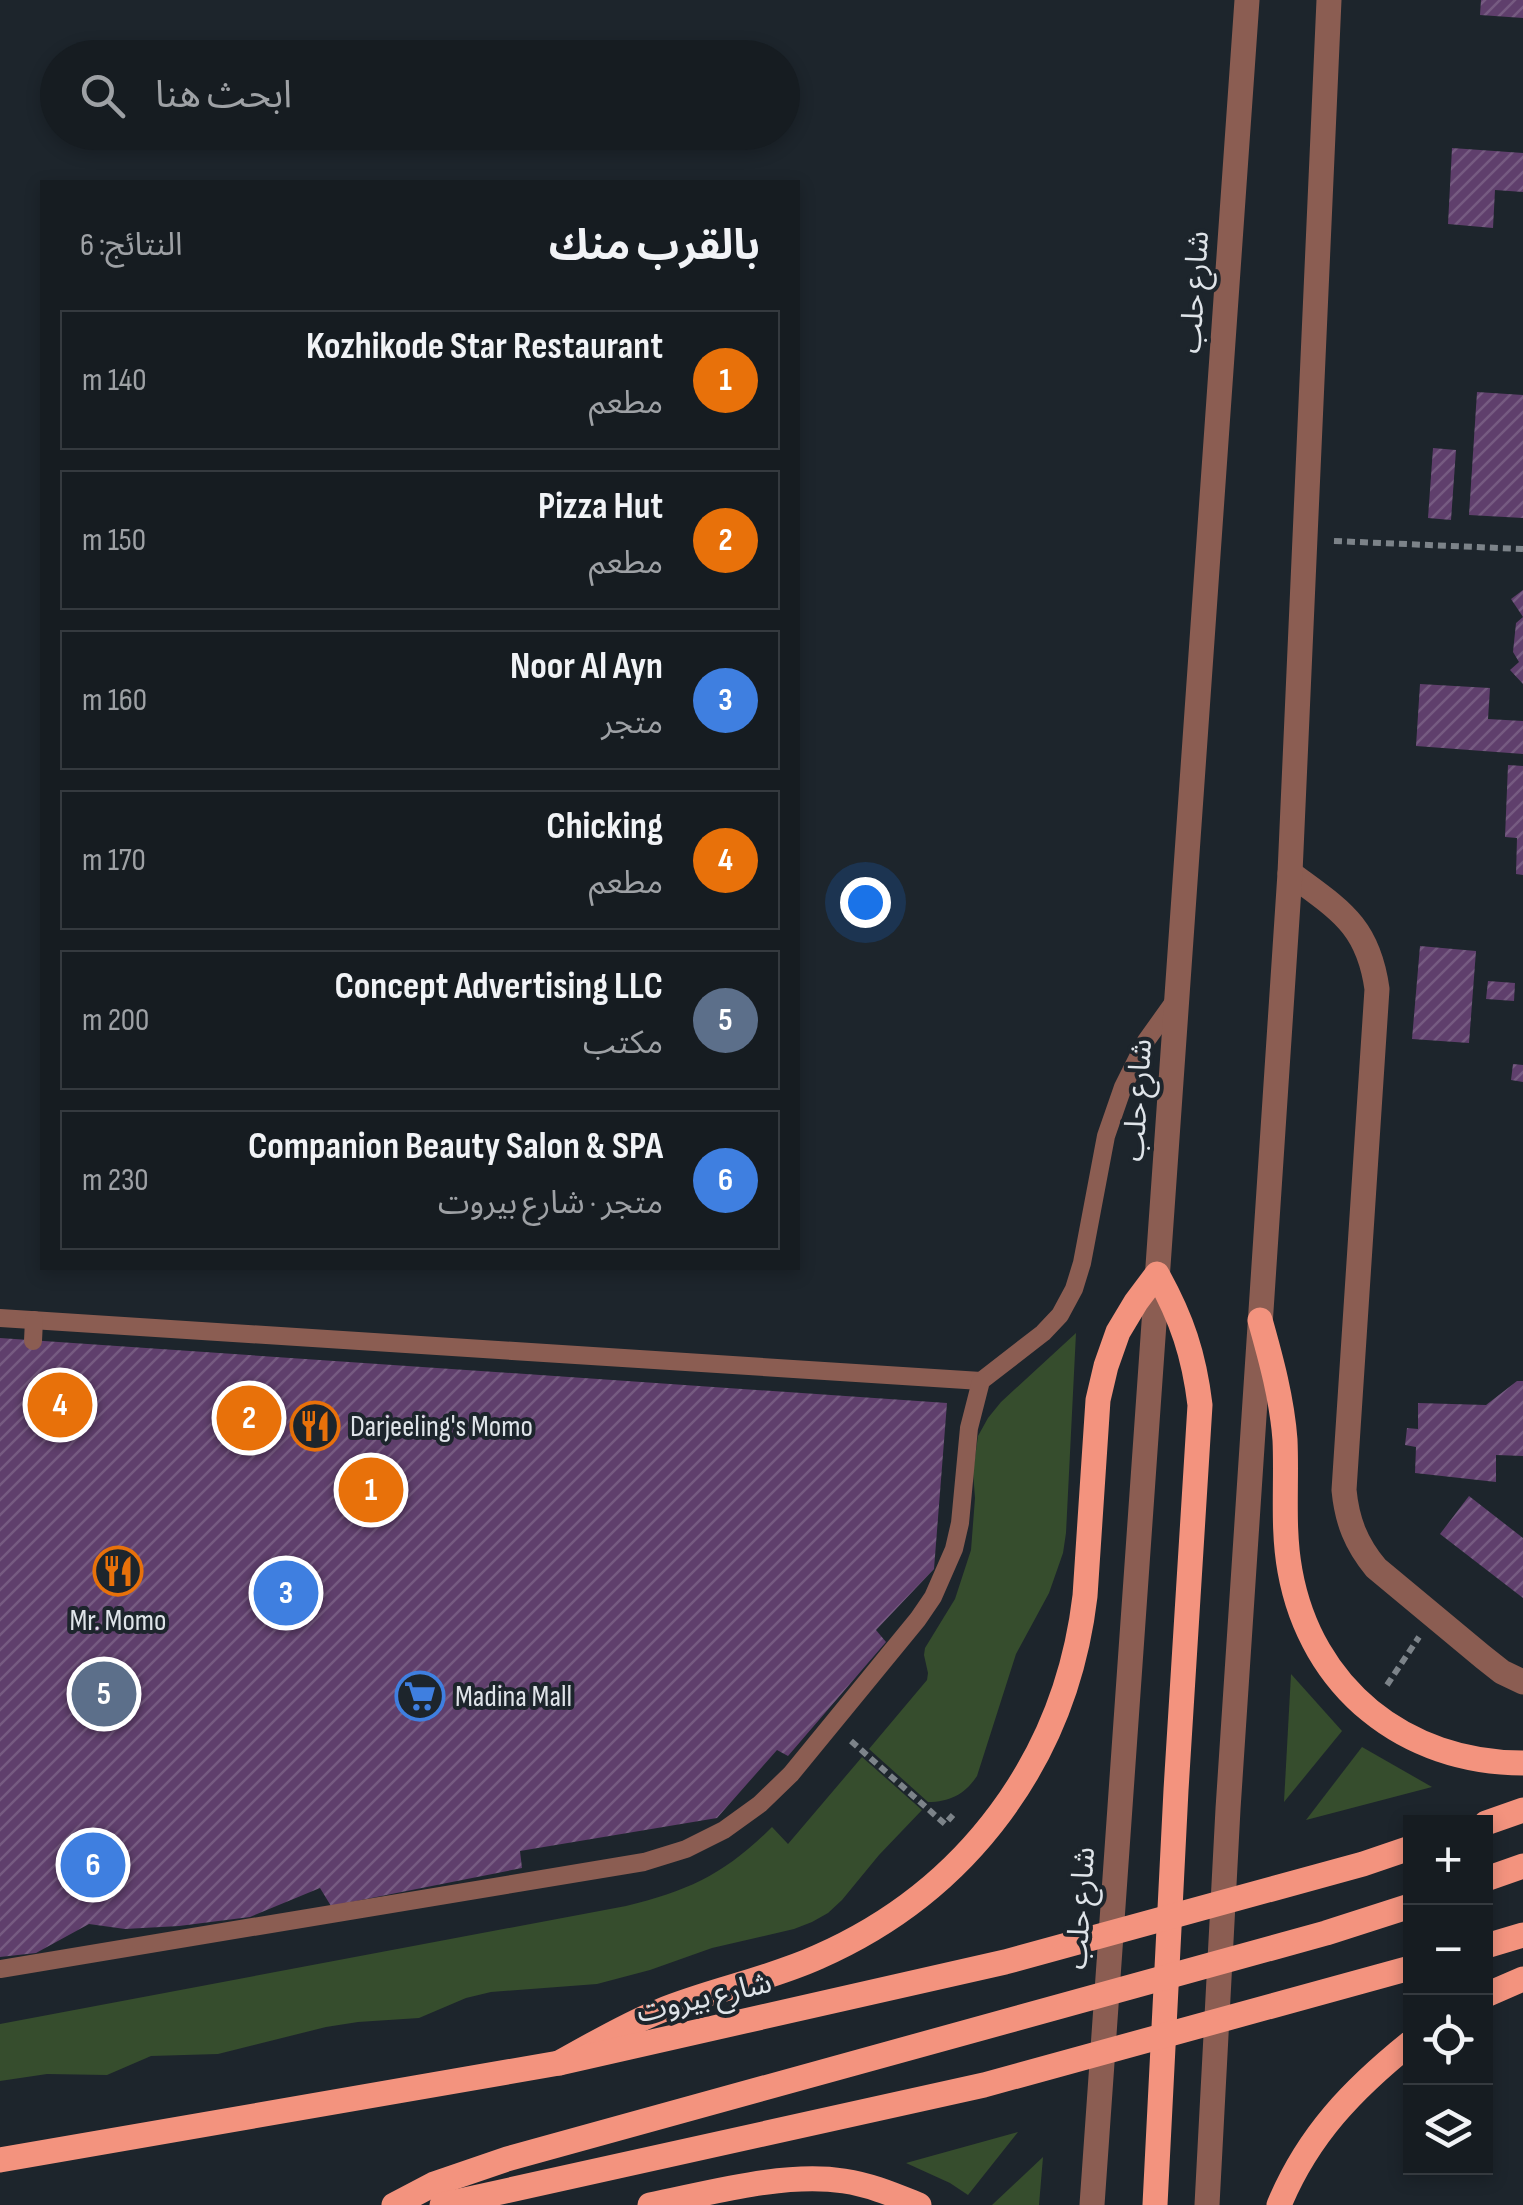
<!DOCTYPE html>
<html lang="ar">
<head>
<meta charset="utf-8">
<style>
	:root { --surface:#161c21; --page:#23292e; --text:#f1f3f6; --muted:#9ea1a5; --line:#353a3f; --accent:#f0a378 }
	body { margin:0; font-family:"Sofia Sans Condensed","Noto Sans Arabic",sans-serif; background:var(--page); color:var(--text); direction:rtl }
	.controls { position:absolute; right:30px; bottom:30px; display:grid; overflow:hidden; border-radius:0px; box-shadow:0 5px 15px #0003 }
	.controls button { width:90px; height:90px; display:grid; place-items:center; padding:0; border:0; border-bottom:2px solid var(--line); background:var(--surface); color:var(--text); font:50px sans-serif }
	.you { position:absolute; left:865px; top:902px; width:35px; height:35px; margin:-25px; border:8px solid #fff; border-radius:50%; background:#1a73e8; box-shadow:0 0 0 15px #1a73e833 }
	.badge { display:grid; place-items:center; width:65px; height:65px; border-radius:50%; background:var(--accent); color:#fff; font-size:32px; font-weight:700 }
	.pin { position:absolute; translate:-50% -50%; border:5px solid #fff; box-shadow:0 2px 10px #0006 }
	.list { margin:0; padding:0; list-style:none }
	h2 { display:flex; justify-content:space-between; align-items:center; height:130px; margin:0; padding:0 40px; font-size:42px }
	h2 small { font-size:32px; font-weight:400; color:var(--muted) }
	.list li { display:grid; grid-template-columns:65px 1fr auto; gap:30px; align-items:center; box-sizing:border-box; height:140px; margin:0 20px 20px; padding:0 20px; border:2px solid var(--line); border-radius:0px }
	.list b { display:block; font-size:38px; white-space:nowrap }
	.list p { margin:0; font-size:32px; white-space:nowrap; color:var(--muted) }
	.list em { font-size:32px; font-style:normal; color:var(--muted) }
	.icon { flex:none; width:55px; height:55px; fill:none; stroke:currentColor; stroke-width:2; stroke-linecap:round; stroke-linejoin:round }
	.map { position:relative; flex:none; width:1523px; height:2205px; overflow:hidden; direction:ltr }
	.search { position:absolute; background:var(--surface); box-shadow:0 5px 15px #0003; left:40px; top:40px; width:760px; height:110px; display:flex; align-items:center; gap:25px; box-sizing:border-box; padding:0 35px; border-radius:55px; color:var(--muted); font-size:38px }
	.panel { position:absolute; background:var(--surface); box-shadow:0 5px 15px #0003; left:40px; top:180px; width:760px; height:1090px; border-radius:0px; direction:rtl }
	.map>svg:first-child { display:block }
</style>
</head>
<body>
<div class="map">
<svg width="1523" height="2205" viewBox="0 0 1523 2205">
	<defs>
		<pattern id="building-hatch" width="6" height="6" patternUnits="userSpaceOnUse" patternTransform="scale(2.5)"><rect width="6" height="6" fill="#5f3f6c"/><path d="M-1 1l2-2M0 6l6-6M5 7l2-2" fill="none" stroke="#765b81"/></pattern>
	</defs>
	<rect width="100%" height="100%" fill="#1d252c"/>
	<g fill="#364d2d">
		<path d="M1076,1333l-10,200 -3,20 -14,40 -33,61 -39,122c-12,18 -27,26 -49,26l-59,-53 58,-69 1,-7 -4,-18 1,-7 30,-49 16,-49 4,-52 -2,-26 5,-36 10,-18 13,-16z"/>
		<path d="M1291,1674l51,57 -58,71z"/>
		<path d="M1362,1747l70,40 -126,33z"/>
		<path d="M862,1757l60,53 -43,45 -37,45 -14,13 -16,9 -18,7 -82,19 -62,22 -53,14 -106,8 -25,6 -47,20 -61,4 -32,5 -108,27 -67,2 -44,19 -60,-1 -47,7v-57l626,-118c63,-15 100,-33 146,-79l16,17z"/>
		<path d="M1018,2132l-50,63 -18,-12 -44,-20z"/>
		<path d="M1043,2157l-4,48h-47z"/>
	</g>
	<g fill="url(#building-hatch)">
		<path d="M1481,0h42v18l-43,-3z"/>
		<path d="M1452,148l71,5v39l-28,-2 -2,38 -45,-4z"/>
		<path d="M1477,392l46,3v123l-54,-3z"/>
		<path d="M1433,448l23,2 -5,70 -23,-2z"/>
		<path d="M1523,590v27l-12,-18z"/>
		<path d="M1523,617v67l-13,-14 9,-8 -6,-10 3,-29z"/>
		<path d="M1420,684l70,4 -2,31 35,2v33l-107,-8z"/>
		<path d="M1508,765l15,1v109l-7,-1 1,-36 -12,-1z"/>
		<path d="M1420,946l56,5 -7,92 -57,-4z"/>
		<path d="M1488,981l27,2 -1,18 -28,-2z"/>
		<path d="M1513,1064l10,1v17l-12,-2z"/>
		<path d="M0,1338l947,65 -13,166 -58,61 10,12 -98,114 -11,-6 -60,68 -197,33 2,17 -191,38 -11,-18 -70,29 -71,9 -54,3 -36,-5 -53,29 -36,4z"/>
		<path d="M1517,1381h6v75l-27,-1v27l-81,-9 1,-26 -11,-2 2,-17 11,1v-26l68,2z"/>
		<path d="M1469,1496l54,42v60l-83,-64z"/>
	</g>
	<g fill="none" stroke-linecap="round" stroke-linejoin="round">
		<g stroke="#7c8389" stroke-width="6" stroke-dasharray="8 5" stroke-linecap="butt">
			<path d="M1334,541l189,8"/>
			<path d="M1387,1685l32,-48"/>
			<path d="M851,1741l94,83 8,-9"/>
		</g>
		<g stroke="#8b5d52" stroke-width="18">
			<path d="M0,1318l981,63"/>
			<path d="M33,1341l1,-21"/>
			<path d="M0,1969l644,-107 42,-13 38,-19 36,-26 31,-30 127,-155 15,-22 21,-48 6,-26 9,-95 12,-47 62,-48 17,-18 14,-26 8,-26 24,-127 17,-49 23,-46 30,-42"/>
		</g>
		<path stroke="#8b5d52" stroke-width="25" d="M1290,873c48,36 78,51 87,116l-33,501c3,31 12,54 32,78l107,89 19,15 21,10"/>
		<g stroke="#8b5d52" stroke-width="25">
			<path d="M1092,2205l155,-2205"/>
			<path d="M1207,2205l21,-396 62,-936 39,-873"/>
		</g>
		<g stroke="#f3937e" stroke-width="25">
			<path d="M1260,1320c11,39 22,79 25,120 2,43 -3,88 5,131 21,117 115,192 233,192"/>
			<path d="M1486,1823l37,-13"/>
			<path d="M1486,1879l37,-13"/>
			<path d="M1486,1946l37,-11"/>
			<path d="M1486,1995l37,-16"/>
			<path d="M559,2063c33,-18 66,-38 101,-52 51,-21 107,-31 158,-54 150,-66 248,-199 267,-361l13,-196 8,-34 12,-34 18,-30 21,-28c25,45 37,81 43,131l-24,385 -21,415"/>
			<path d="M0,2160l559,-97 446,-101 358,-98 47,-16"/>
			<path d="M394,2205l40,-21 73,-25 819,-226 84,-27"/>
			<path d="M442,2205l542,-120 426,-117"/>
			<path d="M650,2205c60,-12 133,-33 194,-24 27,4 50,14 75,24"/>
			<path d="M1279,2205c29,-70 74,-116 131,-162"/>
		</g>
	</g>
	<defs>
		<g id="restaurant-ring" transform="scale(2.5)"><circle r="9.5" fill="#1d252c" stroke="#e8710a" stroke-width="1.5"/><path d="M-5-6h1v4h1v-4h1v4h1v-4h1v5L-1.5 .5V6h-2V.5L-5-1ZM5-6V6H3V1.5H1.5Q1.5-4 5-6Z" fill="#e8710a"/></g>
		<g id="supermarket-ring" transform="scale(2.5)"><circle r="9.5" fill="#1d252c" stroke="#3f7fe0" stroke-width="1.5"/><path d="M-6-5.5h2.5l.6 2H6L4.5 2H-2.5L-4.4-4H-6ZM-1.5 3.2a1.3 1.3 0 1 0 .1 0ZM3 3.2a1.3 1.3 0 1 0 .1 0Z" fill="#3f7fe0"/></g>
	</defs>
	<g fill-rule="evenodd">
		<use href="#restaurant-ring" x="315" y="1426"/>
		<use href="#restaurant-ring" x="118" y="1571"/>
		<use href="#supermarket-ring" x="420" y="1696"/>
	</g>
	<g text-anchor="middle" stroke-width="8" stroke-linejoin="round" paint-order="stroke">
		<g font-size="30" fill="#dfe4e9" stroke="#1d252c">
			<text transform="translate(1194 292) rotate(-86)" y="10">شارع حلب</text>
			<text transform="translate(1137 1100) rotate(-86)" y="10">شارع حلب</text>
			<text transform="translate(1080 1908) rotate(-86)" y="10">شارع حلب</text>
			<text transform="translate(704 1997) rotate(-13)" y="10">شارع بيروت</text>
		</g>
		<g font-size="30" fill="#dfe4e9" stroke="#1d252c" text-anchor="start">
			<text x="350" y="1436">Darjeeling's Momo</text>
			<text x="118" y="1630" text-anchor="middle">Mr. Momo</text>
			<text x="455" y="1706">Madina Mall</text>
		</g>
	</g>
</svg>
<div class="controls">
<button>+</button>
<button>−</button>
<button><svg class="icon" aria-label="locate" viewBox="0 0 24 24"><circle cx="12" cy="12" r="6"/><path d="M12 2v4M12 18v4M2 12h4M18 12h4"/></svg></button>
<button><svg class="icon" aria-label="layers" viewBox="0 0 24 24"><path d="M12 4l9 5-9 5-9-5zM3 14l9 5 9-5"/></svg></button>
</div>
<div class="you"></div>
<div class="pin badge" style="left:371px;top:1490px;background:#e8710a">1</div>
<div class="pin badge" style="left:249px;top:1418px;background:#e8710a">2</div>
<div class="pin badge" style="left:286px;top:1593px;background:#3f7fe0">3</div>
<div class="pin badge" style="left:60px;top:1405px;background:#e8710a">4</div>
<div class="pin badge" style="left:104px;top:1694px;background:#5c6f8a">5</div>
<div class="pin badge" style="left:93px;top:1865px;background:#3f7fe0">6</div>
<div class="search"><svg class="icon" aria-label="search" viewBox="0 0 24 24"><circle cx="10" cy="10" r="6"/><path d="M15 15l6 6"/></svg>ابحث هنا</div>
<section class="panel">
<h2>بالقرب منك<small>النتائج: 6</small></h2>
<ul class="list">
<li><span class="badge" style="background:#e8710a">1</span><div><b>Kozhikode Star Restaurant</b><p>مطعم</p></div><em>140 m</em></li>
<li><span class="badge" style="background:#e8710a">2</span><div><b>Pizza Hut</b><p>مطعم</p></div><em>150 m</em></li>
<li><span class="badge" style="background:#3f7fe0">3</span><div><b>Noor Al Ayn</b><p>متجر</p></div><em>160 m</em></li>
<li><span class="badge" style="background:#e8710a">4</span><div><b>Chicking</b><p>مطعم</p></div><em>170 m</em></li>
<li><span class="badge" style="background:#5c6f8a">5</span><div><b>Concept Advertising LLC</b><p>مكتب</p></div><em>200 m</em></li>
<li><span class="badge" style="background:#3f7fe0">6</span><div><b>Companion Beauty Salon &amp; SPA</b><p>متجر · شارع بيروت</p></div><em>230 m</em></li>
</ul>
</section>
</div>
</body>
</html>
